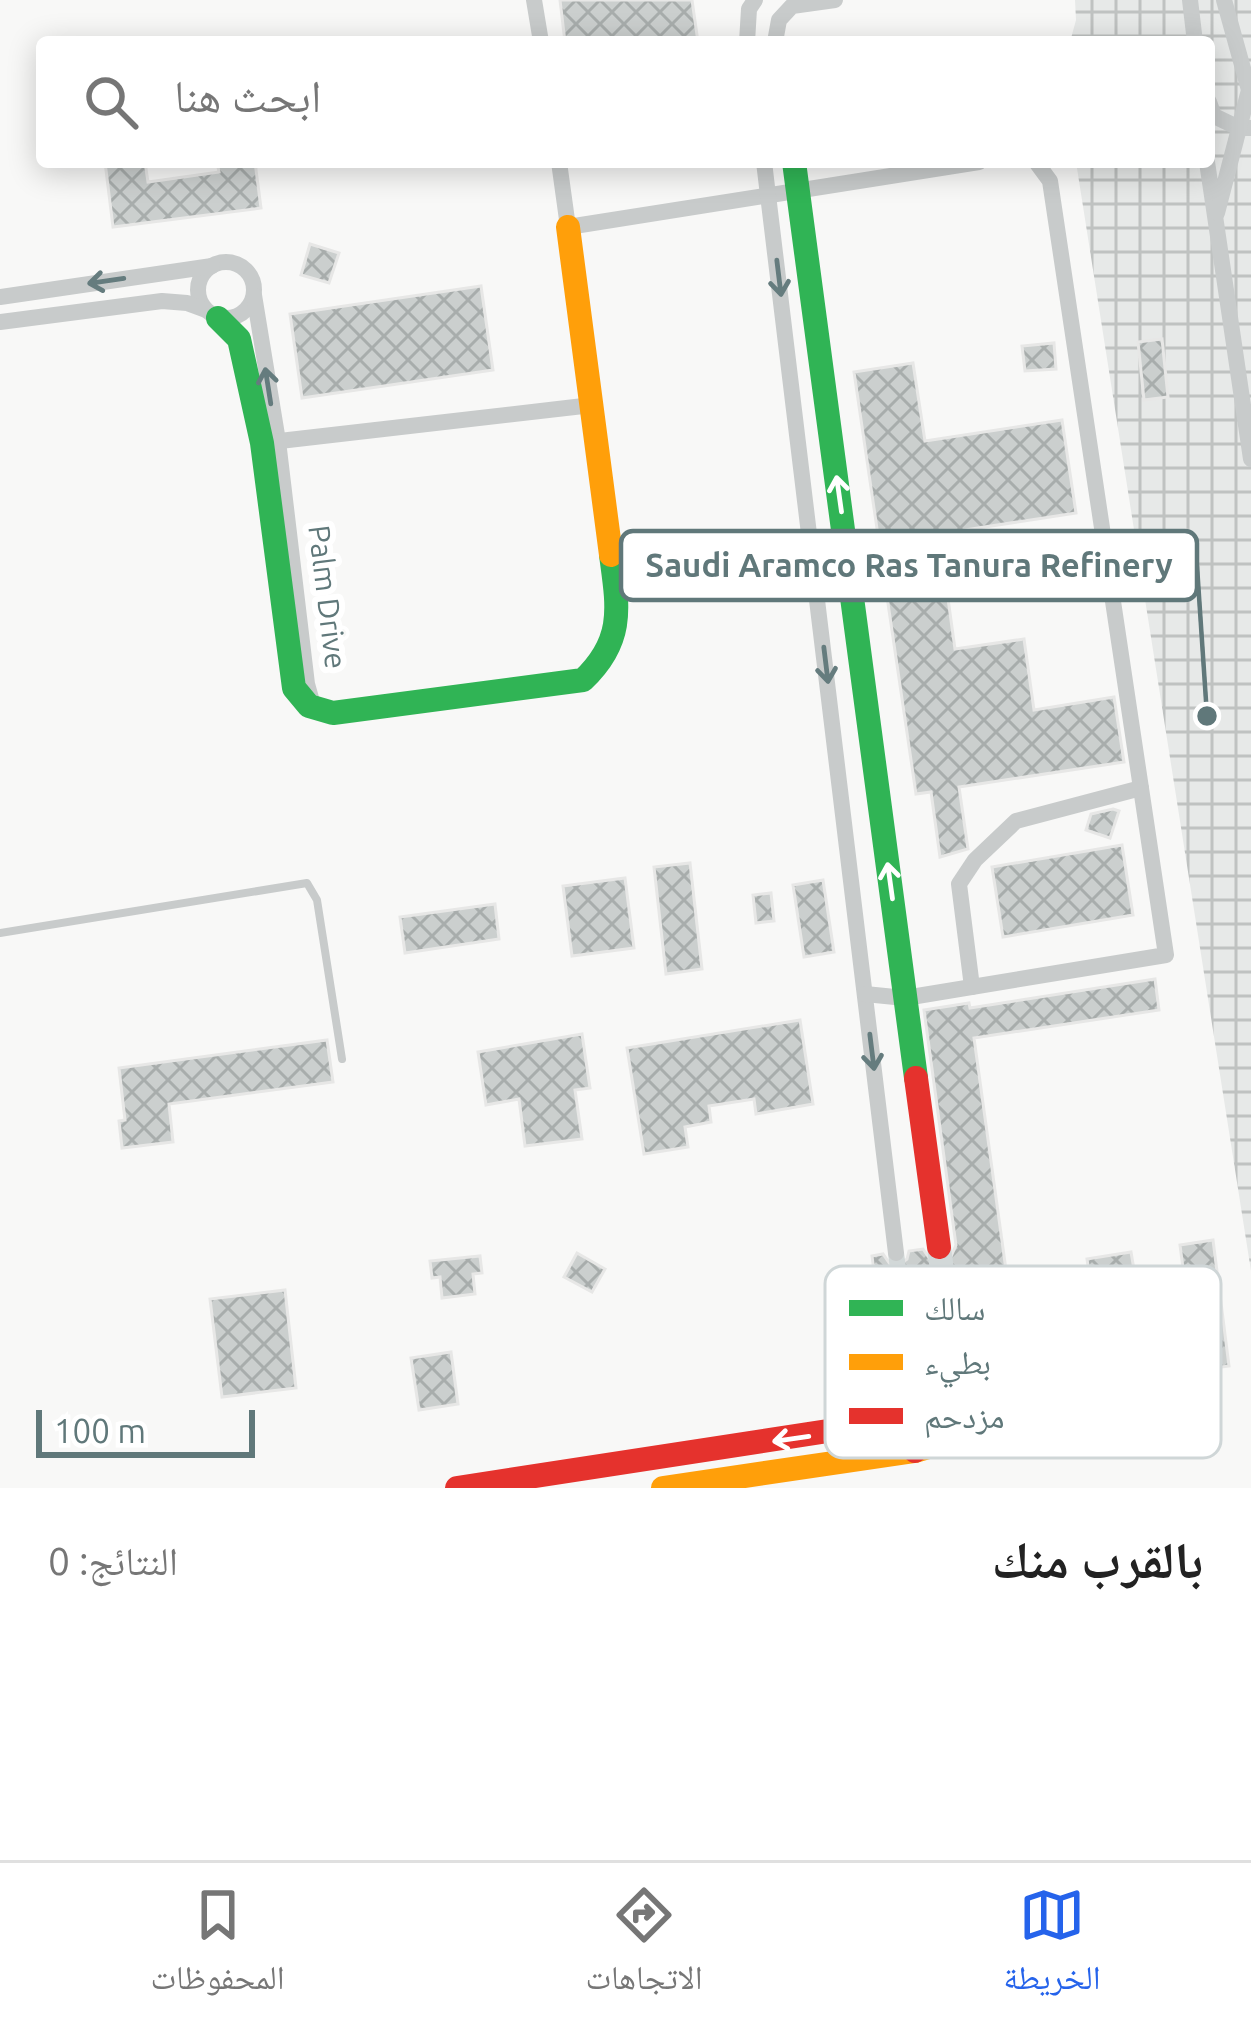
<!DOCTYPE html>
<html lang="ar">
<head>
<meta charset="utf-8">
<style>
	:root { --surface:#fff; --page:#f6f6f6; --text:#222; --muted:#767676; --line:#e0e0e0; --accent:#2563eb }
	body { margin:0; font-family:Ubuntu,"Noto Naskh Arabic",sans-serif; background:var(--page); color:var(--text); direction:rtl }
	.scale { position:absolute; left:36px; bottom:30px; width:219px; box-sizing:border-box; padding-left:12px; border:6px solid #60787a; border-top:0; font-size:33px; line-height:42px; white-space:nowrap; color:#60787a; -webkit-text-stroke:9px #fff; paint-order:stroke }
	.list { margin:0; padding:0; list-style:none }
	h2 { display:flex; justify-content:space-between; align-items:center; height:156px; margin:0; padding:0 48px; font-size:51px }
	h2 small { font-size:39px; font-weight:400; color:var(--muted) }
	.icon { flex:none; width:66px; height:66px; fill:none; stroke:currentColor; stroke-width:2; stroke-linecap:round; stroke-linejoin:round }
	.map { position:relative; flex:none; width:1251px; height:1488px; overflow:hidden; direction:ltr }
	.search { position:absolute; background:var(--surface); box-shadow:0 6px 30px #0003; left:36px; right:36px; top:36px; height:132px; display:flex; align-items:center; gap:30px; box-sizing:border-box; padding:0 42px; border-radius:12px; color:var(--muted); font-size:45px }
	.sheet { height:372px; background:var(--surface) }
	nav { display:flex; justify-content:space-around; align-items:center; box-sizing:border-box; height:168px; border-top:3px solid var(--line); background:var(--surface); font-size:33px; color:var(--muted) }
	nav a { display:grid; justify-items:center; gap:6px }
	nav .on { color:var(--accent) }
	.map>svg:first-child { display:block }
</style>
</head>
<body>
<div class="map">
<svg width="1251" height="1488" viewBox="0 0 1251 1488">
	<defs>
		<pattern id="industrial-grid" width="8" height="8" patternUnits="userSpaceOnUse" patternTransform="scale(3)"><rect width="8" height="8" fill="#e7e9e8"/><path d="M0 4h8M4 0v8" fill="none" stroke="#bfc2c1"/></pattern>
		<pattern id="building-cross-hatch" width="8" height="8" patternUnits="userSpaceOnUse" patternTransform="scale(3)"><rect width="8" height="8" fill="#cbcfce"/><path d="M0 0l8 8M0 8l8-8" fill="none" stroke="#a8adac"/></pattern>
	</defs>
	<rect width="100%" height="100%" fill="#f8f8f7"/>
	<path fill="url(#industrial-grid)" d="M1075,0h176v1271l-175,-1109h133v-120h-139l6,-22z"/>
	<g fill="url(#building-cross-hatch)" stroke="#e7e7e6" stroke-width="3">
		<path d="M560,0h132l6,42h-133z"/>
		<path d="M105,162h40l3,20 71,-10 -2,-10h38l6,46 -148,19z"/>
		<path d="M310,244l29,9 -10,30 -28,-8z"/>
		<path d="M481,286l12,84 -191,28 -12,-84z"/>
		<path d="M1162,339l6,58 -24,3 -6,-58z"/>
		<path d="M1054,343l2,26 -31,2 -3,-25z"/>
		<path d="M913,363l12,78 137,-21 14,93 -137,21 16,115 69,-10 10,71 80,-13 10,65 -165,25 9,62 -28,8 -9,-65 -15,2 -62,-422z"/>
		<path d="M1113,809l6,2 -9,27 -24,-8 5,-16z"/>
		<path d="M1122,845l11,70 -130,22 -11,-70z"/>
		<path d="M690,863l12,106 -36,5 -12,-107z"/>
		<path d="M625,878l9,70 -62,8 -9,-70z"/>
		<path d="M823,880l11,72 -30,5 -11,-72z"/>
		<path d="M771,893l3,28 -18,2 -3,-28z"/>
		<path d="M495,904l4,35 -94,14 -5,-36z"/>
		<path d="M1155,979l4,31 -185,28 32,232 -48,7 -17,-7 -12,9 -1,9 -14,2 -7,-9 -9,-1 -8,6 -2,8 -11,1 -5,-39 11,-2 7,10 9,1 8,-6 2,-8 14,-2 9,13 10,1 8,-4 6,-14 -32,-235 45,-7 1,5z"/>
		<path d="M800,1020l13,84 -57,10 -2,-15 -45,7 2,16 -26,5 3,20 -44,7 -17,-106z"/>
		<path d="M582,1034l8,54 -15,2 7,49 -57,7 -6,-47 -33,6 -8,-53z"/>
		<path d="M327,1040l6,42 -164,22 4,38 -51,6 -3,-27 6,-1 -6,-52z"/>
		<path d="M1213,1240l16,126 -82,11 -5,-41 49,-6 -11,-85z"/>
		<path d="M1131,1252l7,41 -45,7 -6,-41z"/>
		<path d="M577,1253l28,16 -13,23 -28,-15z"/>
		<path d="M480,1256l2,17 -9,1 2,20 -33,4 -2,-21 -8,1 -2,-17z"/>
		<path d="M285,1290l11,98 -74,9 -12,-98z"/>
		<path d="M451,1352l7,52 -39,6 -8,-52z"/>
	</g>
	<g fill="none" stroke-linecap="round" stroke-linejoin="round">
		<path stroke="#d2d8d8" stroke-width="16" stroke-dasharray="16 8" stroke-linecap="butt" d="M896,1253l5,39"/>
		<path stroke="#d2d8d8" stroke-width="24" stroke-dasharray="24 12" stroke-linecap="butt" d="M939,1247l5,39"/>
		<path stroke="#c8cbcb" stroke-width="8" d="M0,933l307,-50 10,17 25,159"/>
		<g stroke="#c8cbcb" stroke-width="16">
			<path d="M534,0l7,42"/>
			<path d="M1190,0l5,42"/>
			<path d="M747,42l2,-33 6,-9"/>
			<path d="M775,42l4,-22 13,-14 43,-6"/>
			<path d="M1209,102l5,14 25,12h11"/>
			<path d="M559,162l9,65 411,-65"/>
			<path d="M764,162l132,1091"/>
			<path d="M1207,162l44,297"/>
			<path d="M1217,213l32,-123 -25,-90"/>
			<circle cx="226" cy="290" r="28"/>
			<path d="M254,295l24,146 29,243 7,25"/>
			<path d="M0,297l212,-31"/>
			<path d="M0,322l162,-21 25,2 19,7"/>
			<path d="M271,442l321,-37"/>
			<path d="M972,987l-13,-103 16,-24 41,-39 125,-33"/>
			<path d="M865,994l40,4 261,-43 -116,-774 -14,-19"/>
			<path d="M901,1292l12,113 -7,14"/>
			<path d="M905,1328l43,-9"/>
		</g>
		<g stroke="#30b455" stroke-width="24">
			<path d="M794,162l122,916"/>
			<path d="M218,318l21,21 23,104 32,245 15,18 24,7 250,-33c42,-40 35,-73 28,-125"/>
		</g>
		<g stroke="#ff9f0a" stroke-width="24">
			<path d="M568,227l43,328"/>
			<path d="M663,1488l252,-37 37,-11 10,-19 -18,-135"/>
		</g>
		<g stroke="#e5322d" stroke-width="24">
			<path d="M916,1078l23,169"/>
			<path d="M457,1488l449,-69 9,32"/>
		</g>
	</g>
	<defs><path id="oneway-shaft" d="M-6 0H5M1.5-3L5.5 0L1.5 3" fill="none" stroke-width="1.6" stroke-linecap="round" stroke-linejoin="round" transform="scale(3)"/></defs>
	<g stroke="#657c7e">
		<use href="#oneway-shaft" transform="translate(779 278) rotate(83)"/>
		<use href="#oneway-shaft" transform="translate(106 281) rotate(172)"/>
		<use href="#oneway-shaft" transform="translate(268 386) rotate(-99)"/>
		<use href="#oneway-shaft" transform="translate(826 665) rotate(83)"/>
		<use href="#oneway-shaft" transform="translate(872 1052) rotate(83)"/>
	</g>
	<g stroke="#fff">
		<use href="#oneway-shaft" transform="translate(839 494) rotate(-98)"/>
		<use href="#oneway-shaft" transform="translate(890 881) rotate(-98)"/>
		<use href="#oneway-shaft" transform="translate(791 1439) rotate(172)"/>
	</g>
	<g text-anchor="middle" stroke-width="12" stroke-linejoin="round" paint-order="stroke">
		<g font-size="30" fill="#60787a" stroke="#fff">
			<text transform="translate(327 597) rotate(83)" y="10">Palm Drive</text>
		</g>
	</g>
	<rect x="825" y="1266" width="396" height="192" rx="18" fill="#fff" stroke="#cfd6d7" stroke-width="3"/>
	<rect x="849" y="1300" width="54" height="16" fill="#30b455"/>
	<rect x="849" y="1354" width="54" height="16" fill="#ff9f0a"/>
	<rect x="849" y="1408" width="54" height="16" fill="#e5322d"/>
	<g font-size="33" fill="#60787a">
		<text x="924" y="1320">سالك</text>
		<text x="924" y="1374">بطيء</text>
		<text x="924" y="1428">مزدحم</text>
	</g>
	<path fill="none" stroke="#60787a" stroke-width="4.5" d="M1207 716L1197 566"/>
	<circle fill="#60787a" stroke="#fff" stroke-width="4.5" cx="1207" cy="716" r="12"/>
	<rect fill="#fff" stroke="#60787a" stroke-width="4.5" x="621" y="531" width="576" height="69" rx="12"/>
	<g font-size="33" text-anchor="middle" font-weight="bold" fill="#60787a">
		<text x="909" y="577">Saudi Aramco Ras Tanura Refinery</text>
	</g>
</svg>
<div class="scale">100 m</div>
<div class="search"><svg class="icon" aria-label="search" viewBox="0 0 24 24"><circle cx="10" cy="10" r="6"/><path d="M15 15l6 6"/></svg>ابحث هنا</div>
</div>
<section class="sheet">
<h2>بالقرب منك<small>النتائج: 0</small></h2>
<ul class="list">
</ul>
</section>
<nav>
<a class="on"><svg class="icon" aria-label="map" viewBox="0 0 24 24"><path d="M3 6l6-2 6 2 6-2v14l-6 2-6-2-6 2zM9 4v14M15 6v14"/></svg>الخريطة</a>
<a><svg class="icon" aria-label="directions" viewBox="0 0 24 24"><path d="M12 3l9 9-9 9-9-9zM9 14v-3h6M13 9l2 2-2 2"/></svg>الاتجاهات</a>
<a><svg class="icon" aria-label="saved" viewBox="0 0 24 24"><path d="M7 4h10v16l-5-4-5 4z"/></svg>المحفوظات</a>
</nav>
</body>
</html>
